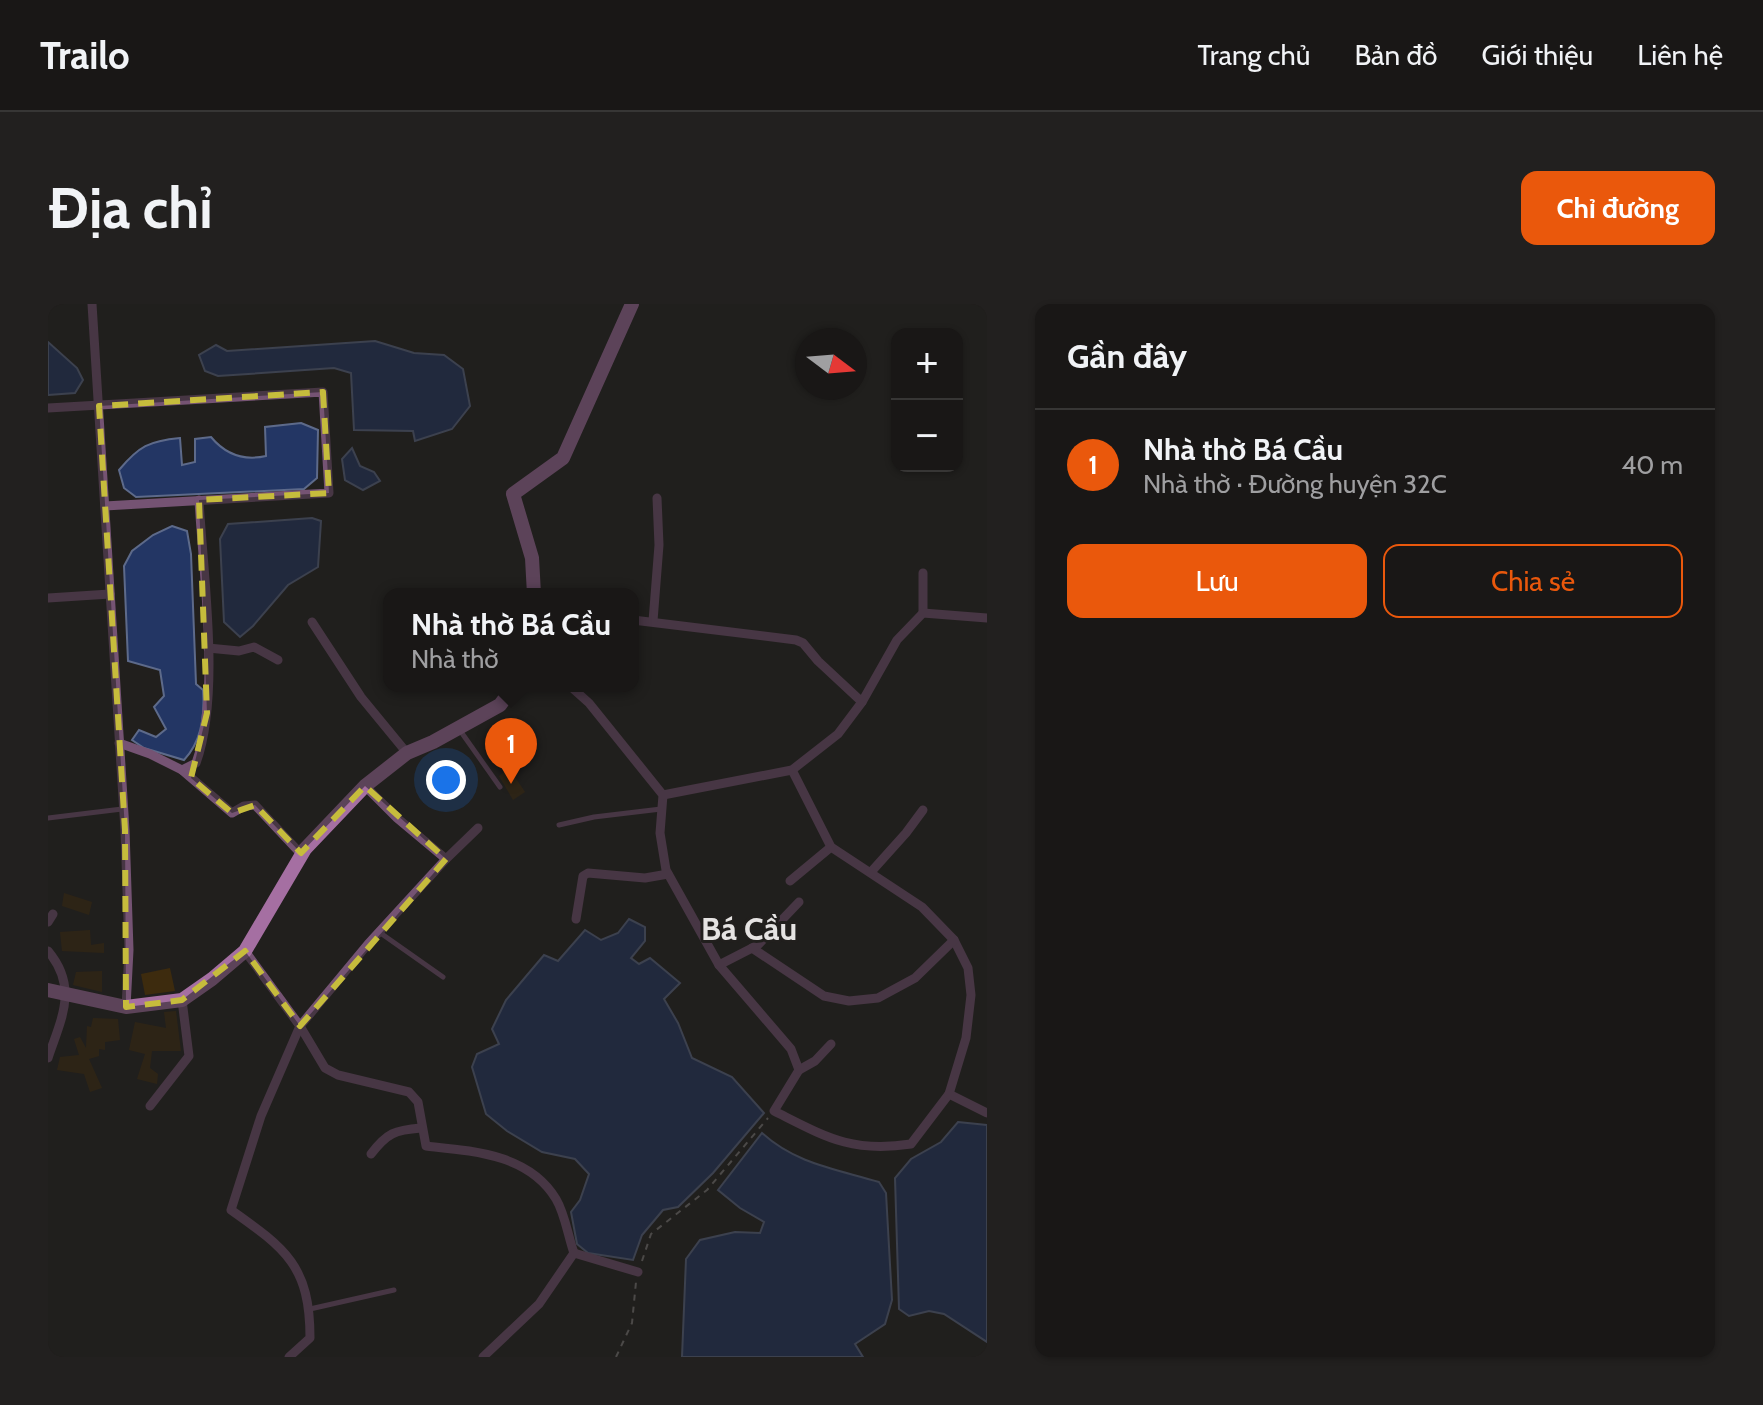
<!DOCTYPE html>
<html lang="vi">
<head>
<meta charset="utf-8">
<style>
	:root { --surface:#191716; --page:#22201f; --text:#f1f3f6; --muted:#9f9fa1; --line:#373635; --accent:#ea580c }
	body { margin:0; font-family:Cabin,sans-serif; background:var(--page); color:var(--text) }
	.controls { position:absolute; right:24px; top:24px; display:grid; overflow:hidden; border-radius:16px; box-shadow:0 2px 6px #0004 }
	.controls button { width:72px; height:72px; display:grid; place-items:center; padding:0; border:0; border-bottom:2px solid var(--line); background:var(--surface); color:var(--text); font:40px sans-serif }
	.compass { position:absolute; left:747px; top:24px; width:72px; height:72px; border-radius:50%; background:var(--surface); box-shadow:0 2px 6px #0004; rotate:106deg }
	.you { position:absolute; left:398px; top:476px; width:28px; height:28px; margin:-20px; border:6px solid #fff; border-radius:50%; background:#1a73e8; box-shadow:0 0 0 12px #1a73e833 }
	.badge { display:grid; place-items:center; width:52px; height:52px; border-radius:50%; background:var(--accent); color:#fff; font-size:26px; font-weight:700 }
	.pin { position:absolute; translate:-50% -66px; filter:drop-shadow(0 2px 4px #0008) }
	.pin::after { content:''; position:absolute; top:42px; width:28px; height:24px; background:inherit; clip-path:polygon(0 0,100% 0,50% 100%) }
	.popup { position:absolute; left:335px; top:284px; width:256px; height:104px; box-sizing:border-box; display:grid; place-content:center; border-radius:16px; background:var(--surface); filter:drop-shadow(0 2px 6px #0005); font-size:26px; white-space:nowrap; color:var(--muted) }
	.popup b { font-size:30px; color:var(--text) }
	.popup::after { content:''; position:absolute; left:50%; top:100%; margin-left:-16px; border:16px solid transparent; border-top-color:var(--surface) }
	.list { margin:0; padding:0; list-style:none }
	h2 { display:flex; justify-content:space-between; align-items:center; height:104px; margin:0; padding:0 32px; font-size:34px }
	h2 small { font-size:26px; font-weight:400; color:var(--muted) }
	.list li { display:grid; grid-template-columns:52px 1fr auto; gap:24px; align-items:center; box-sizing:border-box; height:112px; padding:0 32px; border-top:2px solid var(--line) }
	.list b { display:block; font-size:30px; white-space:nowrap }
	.list p { margin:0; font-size:26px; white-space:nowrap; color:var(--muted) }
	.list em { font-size:26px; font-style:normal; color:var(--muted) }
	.actions { display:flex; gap:16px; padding:24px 32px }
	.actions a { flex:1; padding:18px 0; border:2px solid var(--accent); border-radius:16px; text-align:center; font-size:28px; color:var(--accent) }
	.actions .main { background:var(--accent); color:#fff }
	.map { position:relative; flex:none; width:939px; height:1053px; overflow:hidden; border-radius:16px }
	header { display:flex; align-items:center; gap:48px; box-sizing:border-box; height:112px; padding:0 40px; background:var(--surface); border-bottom:2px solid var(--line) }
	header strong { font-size:38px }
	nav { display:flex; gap:44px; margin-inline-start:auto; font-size:28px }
	.intro { display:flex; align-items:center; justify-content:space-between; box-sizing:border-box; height:192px; padding:0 48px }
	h1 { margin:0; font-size:56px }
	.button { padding:20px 36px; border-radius:16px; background:var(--accent); color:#fff; font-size:28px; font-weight:700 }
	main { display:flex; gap:48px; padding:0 48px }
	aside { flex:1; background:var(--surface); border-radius:16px; box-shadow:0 2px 6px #0004 }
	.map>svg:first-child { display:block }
</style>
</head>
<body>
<header>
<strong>Trailo</strong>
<nav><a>Trang chủ</a><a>Bản đồ</a><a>Giới thiệu</a><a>Liên hệ</a></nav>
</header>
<div class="intro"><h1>Địa chỉ</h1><a class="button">Chỉ đường</a></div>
<main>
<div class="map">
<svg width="939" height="1053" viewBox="0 0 939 1053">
	<rect width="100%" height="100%" fill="#211f1d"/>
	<g fill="#233664" stroke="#5d6a8a" stroke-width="2">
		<path d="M327,37l39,12 30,2 19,14 7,37 -18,23 -37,12 -2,-10 -59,-1 -3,-57 -17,-5 -116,8 -13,-5 -6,-16 17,-10 11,6z"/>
		<path d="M0,38l29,26 6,12 -8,13 -27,2z"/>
		<path d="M253,119l17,7 -1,48 -13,11 -168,8 -12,-9 -5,-18c20,-24 30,-29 61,-32l2,27 13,-3v-23l16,-2c15,18 33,24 55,19l-1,-29z"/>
		<path d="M304,144l8,18 14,6 6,9 -17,9 -18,-10 -3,-21z"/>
		<path d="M264,214l9,3 -3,46 -30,18 -35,41 -13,11 -16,-15 -4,-83 8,-15z"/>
		<path d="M124,222l15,5 4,23 5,130 7,6c2,25 -1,51 -19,70l-40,-12 -12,-8 7,-10 17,7 10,-8 -12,-22 10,-11 -4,-26 -32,-9 -4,-95 8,-15 21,-16z"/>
		<path d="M581,615l16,8v14l-14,17 8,6 11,-6 30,25 -16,16 14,24 14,35 40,19 32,36 -51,60 -35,34 -15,3 -21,25 -9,25 -45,-7 -11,-9 -6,-32 9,-12 9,-26 -14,-15 -33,-7 -35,-21 -21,-17 -14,-47 5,-13 22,-10 -7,-15 14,-29 38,-45 14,6 27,-31 16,10 17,-7z"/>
		<path d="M910,818l29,3v217l-43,-28 -15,-3 -20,5 -10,-7 -4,-131 16,-19 30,-17z"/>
		<path d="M714,829c34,31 74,36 117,49l7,11 6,107 -7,24 -30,20 8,13h-181l4,-98 14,-19 35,-8 25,1 4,-11 -24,-14 -22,-18z"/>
	</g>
	<g fill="#3d2b0e">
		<path d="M461,464l16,24 -12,8 -14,-24z"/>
		<path d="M16,589l28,9 -3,13 -27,-9z"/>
		<path d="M42,626l1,15 13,-2v10l-42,-2 -2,-19z"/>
		<path d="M122,664l5,23 -30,4 -4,-21z"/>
		<path d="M54,667v21l-29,-7 3,-13z"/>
		<path d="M128,707l5,40h-29l-2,17 8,6 -1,10 -20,-5 8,-25 -16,-4 6,-28 31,6 -2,-16z"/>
		<path d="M45,714l25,1 2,21 -15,2v8l-6,-1v7l-10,3 13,29 -12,4 -6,-18 -27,-4 3,-13 19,-2 -5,-16 6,-2 6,11 1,-22 4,1z"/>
	</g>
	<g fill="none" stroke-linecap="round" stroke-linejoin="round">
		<g stroke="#7f7d7c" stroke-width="2" stroke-dasharray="6 6" stroke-linecap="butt">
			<path d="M594,957l9,-27 56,-44 61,-72"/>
			<path d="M568,1053l16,-34 4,-41"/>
		</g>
		<g stroke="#755373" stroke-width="5">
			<path d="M411,425l41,58"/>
			<path d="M0,514l74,-9"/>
			<path d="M511,521l35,-8 67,-8"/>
			<path d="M331,628l64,45"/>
			<path d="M262,1005l84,-19"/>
		</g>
		<g stroke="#755373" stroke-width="9">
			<path d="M44,0l33,526 4,120 -3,57"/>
			<path d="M0,104l275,-16 6,101 -224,13"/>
			<path d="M0,294l62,-4"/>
			<path d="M875,309v-40"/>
			<path d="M585,316l163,20 7,3 15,18 44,41"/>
			<path d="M605,317l6,-76 -2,-47"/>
			<path d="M264,318l49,75 46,56"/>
			<path d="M160,344l31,3 15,-4 24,13"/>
			<path d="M522,382l19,17 74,92 -3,38 6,37 53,95 72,84 8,21 -25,41c52,26 77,42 137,33l38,-50 17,-56 5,-43 -3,-27 -14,-28 -32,-33 -91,-60 -39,-77"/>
			<path d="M71,439l31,11 32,16 14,-7c25,-69 7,-188 3,-263"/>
			<path d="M134,466l50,43 12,-7 11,-1 47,50"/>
			<path d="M317,482l32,32 49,41"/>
			<path d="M615,491l129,-25 46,-36 24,-32 35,-62 26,-27 64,5"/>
			<path d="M823,568l35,-39 17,-23"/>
			<path d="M742,577l41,-34"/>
			<path d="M528,615l7,-43 5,-3 57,5 23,-4"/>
			<path d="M0,618l5,-8"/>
			<path d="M704,644l72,48 25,5 29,-3 37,-20 39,-38"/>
			<path d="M0,647c31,37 13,68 0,107"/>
			<path d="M197,647l55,75 25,42 13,7 71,17 9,10 8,44c47,5 103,8 130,53 9,15 12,37 18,54"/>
			<path d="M671,661l39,-20 41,-43"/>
			<path d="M751,766l16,-9 16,-17"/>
			<path d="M901,790l38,19"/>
			<path d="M102,802l39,-50 -7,-56"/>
			<path d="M323,850c16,-21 24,-24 50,-26"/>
			<path d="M526,949l64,19"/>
			<path d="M241,1053l21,-19c0,-72 -24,-89 -79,-128l30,-94 39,-90 68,-82 78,-85 32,-31"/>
			<path d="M435,1053l56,-53 35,-51"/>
		</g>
		<g stroke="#a56fa2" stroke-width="14">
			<path d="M486,290l-2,-36 -19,-64 50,-36 69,-154"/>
			<path d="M0,686l78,17 56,-7 30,-21 33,-28 60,-102 60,-63 42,-33 26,-11 67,-37 14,-19"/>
		</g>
	</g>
	<path d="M0 0H939V1053H0ZM275,88l6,101 -130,7 8,213 -16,65 41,35 23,-8 46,48 64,-67 81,73 -146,167 -55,-75 -63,49 -56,7 -1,-177 -26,-424z" fill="#211f1d" fill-opacity=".55" fill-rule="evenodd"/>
	<path fill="none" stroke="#c6bc3c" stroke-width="6" stroke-dasharray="16 10" stroke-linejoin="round" d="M275,88l6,101 -130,7 8,213 -16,65 41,35 23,-8 46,48 64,-67 81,73 -146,167 -55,-75 -63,49 -56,7 -1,-177 -26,-424z"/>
	<g text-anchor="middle" stroke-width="6" stroke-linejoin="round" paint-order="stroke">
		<g font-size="32" font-weight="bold" fill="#e5e3e2" stroke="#211f1d">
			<text x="701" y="636">Bá Cầu</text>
		</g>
	</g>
</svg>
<div class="controls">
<button>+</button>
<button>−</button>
</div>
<svg class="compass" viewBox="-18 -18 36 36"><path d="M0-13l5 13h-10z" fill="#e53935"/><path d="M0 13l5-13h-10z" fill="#9f9fa1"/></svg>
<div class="you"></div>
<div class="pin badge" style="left:463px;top:480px">1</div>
<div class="popup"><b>Nhà thờ Bá Cầu</b>Nhà thờ</div>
</div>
<aside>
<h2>Gần đây<small></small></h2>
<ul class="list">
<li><span class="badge">1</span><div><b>Nhà thờ Bá Cầu</b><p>Nhà thờ · Đường huyện 32C</p></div><em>40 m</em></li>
</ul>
<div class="actions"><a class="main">Lưu</a><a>Chia sẻ</a></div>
</aside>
</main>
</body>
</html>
